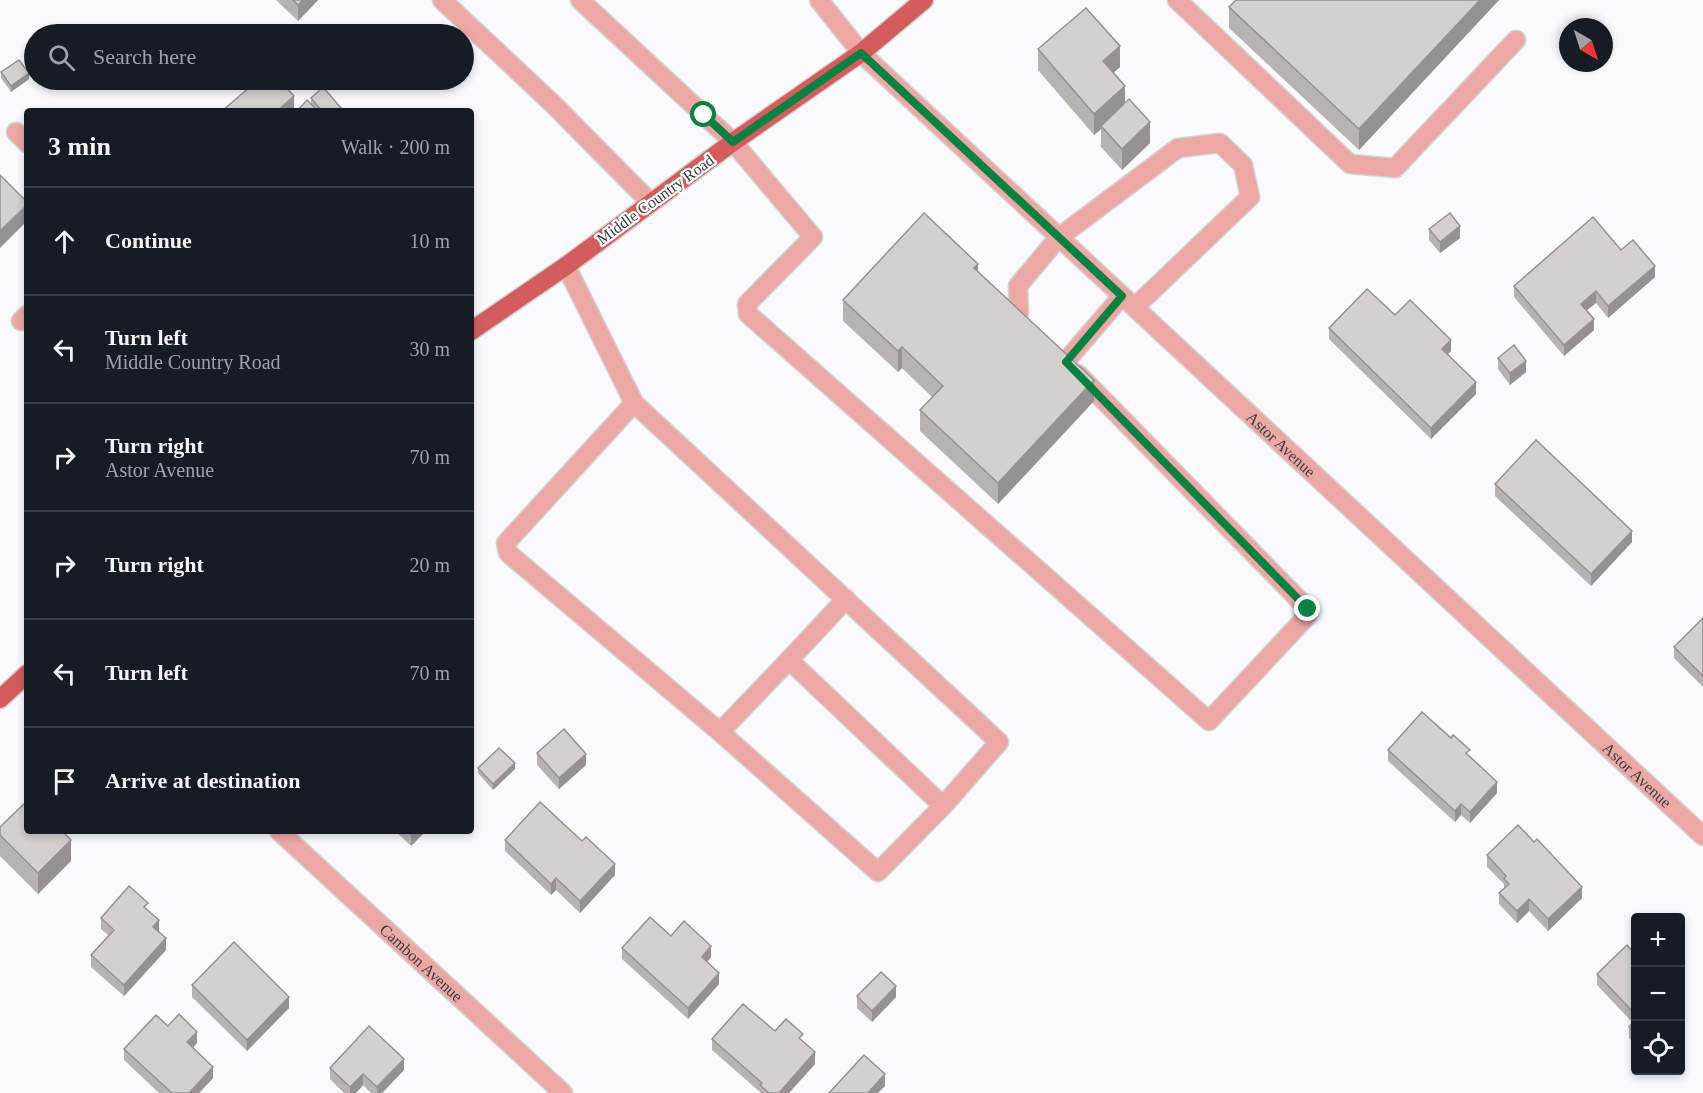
<!DOCTYPE html>
<html lang="en">
<head>
<meta charset="utf-8">
<style>
	:root { --surface:#171b24; --page:#242831; --text:#f1f3f6; --muted:#9ea1a6; --line:#363941 }
	body { margin:0; font-family:"Times New Roman",serif; background:var(--page); color:var(--text) }
	.controls { position:absolute; right:18px; bottom:18px; display:grid; overflow:hidden; border-radius:6px; box-shadow:0 3px 9px #0003 }
	.controls button { width:54px; height:54px; display:grid; place-items:center; padding:0; border:0; border-bottom:2px solid var(--line); background:var(--surface); color:var(--text); font:30px sans-serif }
	.compass { position:absolute; left:1559px; top:18px; width:54px; height:54px; border-radius:50%; background:var(--surface); box-shadow:0 3px 9px #0003; rotate:141deg }
	.stop { position:absolute; width:18px; height:18px; margin:-14px; border:4px solid #0b8043; border-radius:50%; background:#fff }
	.stop.end { background:#0b8043; border-color:#fff; box-shadow:0 2px 6px #0008 }
	.list { margin:0; padding:0; list-style:none }
	h2 { display:flex; justify-content:space-between; align-items:center; height:78px; margin:0; padding:0 24px; font-size:26px }
	h2 small { font-size:20px; font-weight:400; color:var(--muted) }
	.list li { display:grid; grid-template-columns:39px 1fr auto; gap:18px; align-items:center; box-sizing:border-box; height:108px; padding:0 24px; border-top:2px solid var(--line) }
	.list b { display:block; font-size:22px; white-space:nowrap }
	.list p { margin:0; font-size:20px; white-space:nowrap; color:var(--muted) }
	.list em { font-size:20px; font-style:normal; color:var(--muted) }
	.icon { flex:none; width:33px; height:33px; fill:none; stroke:currentColor; stroke-width:2; stroke-linecap:round; stroke-linejoin:round }
	.map { position:relative; flex:none; width:1703px; height:1093px; overflow:hidden }
	.search { position:absolute; background:var(--surface); box-shadow:0 3px 9px #0003; left:24px; top:24px; width:450px; height:66px; display:flex; align-items:center; gap:15px; box-sizing:border-box; padding:0 21px; border-radius:33px; color:var(--muted); font-size:22px }
	.panel { position:absolute; background:var(--surface); box-shadow:0 3px 9px #0003; left:24px; top:108px; width:450px; height:726px; border-radius:6px }
	.map>svg:first-child { display:block }
</style>
</head>
<body>
<div class="map">
<svg width="1703" height="1093" viewBox="0 0 1703 1093">
	<rect width="100%" height="100%" fill="#fafafc"/>
	<g fill="none" stroke-linecap="round" stroke-linejoin="round">
		<g stroke="#d4d4d5" stroke-width="21">
			<g id="service">
				<path d="M442,0l111,104 97,98"/>
				<path d="M580,0l153,142 80,95 -66,67 1,10 461,407 99,-106v-6l-230,-235"/>
				<path d="M819,0l42,53"/>
				<path d="M1177,0l173,164 45,4 121,-128"/>
				<path d="M16,132l11,11"/>
				<path d="M566,266l68,137 365,339 -56,64 -65,66 -158,-140 -212,-179 -2,-10 128,-140"/>
				<path d="M1019,313l-1,-27 40,-48 120,-90 42,-5 23,22 7,32 -115,110"/>
				<path d="M21,321l6,-6"/>
				<path d="M1066,361l56,-65"/>
				<path d="M789,660l57,-61"/>
				<path d="M720,732l69,-72 154,146"/>
			</g>
		</g>
		<g stroke="#d4d4d5" stroke-width="21">
			<g id="minor">
				<path id="s1" d="M861,53l842,783"/>
				<path id="s2" d="M279,831l284,262"/>
			</g>
		</g>
		<g stroke="#d4d4d5" stroke-width="21">
			<g id="primary">
				<path d="M471,331l95,-65 167,-124 128,-89 63,-53"/>
				<path d="M0,699l27,-25"/>
			</g>
		</g>
		<use href="#service" stroke="#eca8a5" stroke-width="18"/>
		<use href="#minor" stroke="#eca8a5" stroke-width="18"/>
		<use href="#primary" stroke="#d55c5d" stroke-width="18"/>
	</g>
	<g fill="#b5b4b3">
		<path d="M276,0h42l-20,21z"/>
		<path d="M1499,0l-140,150 -130,-122v-21z"/>
		<path d="M1038,49l82,18 -7,6 12,30 25,40 -28,27 -21,-23v-18l-7,6 -56,-65z"/>
		<path d="M1,72l28,7 -18,13 -10,-14z"/>
		<path d="M311,98l31,13h-45l14,-7z"/>
		<path d="M1429,229l31,9 -20,15 -11,-13z"/>
		<path d="M1621,250l34,27 -47,41 -12,-15 -9,7 7,20 -30,26 -50,-59v-11z"/>
		<path d="M978,272l116,129 -96,103 -78,-73v-21l12,-13 -30,-29 -4,4 -55,-51v-21z"/>
		<path d="M1395,315l56,36 -4,4 29,39 -45,45 -102,-100v-11z"/>
		<path d="M1498,358l28,14 -16,13 -12,-16z"/>
		<path d="M1495,484l137,58 -41,44 -96,-90z"/>
		<path d="M1703,618v69l-29,-29v-11z"/>
		<path d="M1388,750l82,6 27,37 -27,30 -9,-8 -6,7 -67,-61z"/>
		<path d="M537,753l49,12 -27,24 -22,-24z"/>
		<path d="M478,768l37,1 -22,21 -15,-17z"/>
		<path d="M0,827l71,34 -33,33 -38,-38z"/>
		<path d="M395,831h31l-15,15z"/>
		<path d="M505,840l110,35 -35,38 -24,-23 -5,5 -46,-44z"/>
		<path d="M1487,855l95,43 -34,33 -19,-20 -12,12 -18,-19v-11l5,-4v-5l-17,-17z"/>
		<path d="M148,911l11,21 7,18 -42,46 -33,-29v-12l18,-19 -8,-7v-11z"/>
		<path d="M671,936l40,21 -4,5 12,22 -31,35 -66,-60v-11z"/>
		<path d="M1635,954v91l-6,-7v-11l4,-4 -36,-38v-11z"/>
		<path d="M192,985l97,23 -42,43 -55,-54z"/>
		<path d="M857,996l39,1 -24,25 -15,-14z"/>
		<path d="M168,1026l29,17 -4,5 20,30 -14,15h-40l-35,-33v-11z"/>
		<path d="M775,1031l28,10 12,23 -26,29h-29v-1l-48,-42v-11z"/>
		<path d="M330,1068l74,2 -22,23h-11l-8,-8 -7,8h-12l-14,-14z"/>
	</g>
	<g fill="#949292">
		<path d="M303,0h15l-20,21v-16z"/>
		<path d="M1480,0h19l-140,150v-21z"/>
		<path d="M1120,46v21l-17,15v-21z"/>
		<path d="M29,73v6l-18,13v-6z"/>
		<path d="M1125,86v21l-24,19v3l-7,6v-21z"/>
		<path d="M294,96v15h-17z"/>
		<path d="M1150,122v21l-28,27v-21z"/>
		<path d="M27,205v16l-27,27v-17z"/>
		<path d="M1460,226v12l-20,15v-11z"/>
		<path d="M978,264v21l-4,-17z"/>
		<path d="M1655,266v11l-47,41v-12z"/>
		<path d="M1596,291v12l-15,12v-11z"/>
		<path d="M1594,319v11l-30,26v-11z"/>
		<path d="M1451,340v11l-9,9v-11z"/>
		<path d="M902,347v21l-4,4v-21z"/>
		<path d="M1526,361v11l-16,13v-12z"/>
		<path d="M1094,380v21l-96,103v-21z"/>
		<path d="M1476,382v12l-45,45v-11z"/>
		<path d="M1632,531v11l-41,44v-12z"/>
		<path d="M586,754v11l-27,24v-11z"/>
		<path d="M515,763v6l-22,21v-6z"/>
		<path d="M1497,782v11l-27,30v-11z"/>
		<path d="M1461,804v11l-6,7v-11z"/>
		<path d="M415,831h11l-15,15v-11z"/>
		<path d="M71,840v21l-33,33v-21z"/>
		<path d="M615,864v11l-35,38v-12z"/>
		<path d="M556,878v12l-5,5v-11z"/>
		<path d="M1582,887v11l-34,33v-12z"/>
		<path d="M1529,899v12l-12,12v-12z"/>
		<path d="M159,920v12l-6,-5z"/>
		<path d="M166,938v12l-42,46v-11z"/>
		<path d="M711,946v11l-9,11v-11z"/>
		<path d="M719,973v11l-31,35v-11z"/>
		<path d="M896,986v11l-24,25v-11z"/>
		<path d="M289,997v11l-42,43v-11z"/>
		<path d="M197,1032v11l-10,11v-12z"/>
		<path d="M815,1052v12l-26,29h-10z"/>
		<path d="M404,1059v11l-22,23h-5v-6z"/>
		<path d="M213,1067v11l-14,15h-10z"/>
		<path d="M363,1074v11l-7,8h-6v-6z"/>
		<path d="M885,1074v12l-7,7h-10z"/>
	</g>
	<g fill="#d3d1d0" stroke="#949292" stroke-width="1.5">
		<path d="M293,0h10l-5,5z"/>
		<path d="M1236,0h244l-121,129 -130,-122z"/>
		<path d="M1086,8l34,38 -17,15 22,25 -31,28 -56,-65z"/>
		<path d="M19,60l10,13 -18,13 -10,-14z"/>
		<path d="M258,80h21l15,16 -17,15h-55z"/>
		<path d="M323,87l19,22 -3,2h-17l-11,-13z"/>
		<path d="M1129,99l21,23 -28,27 -21,-23z"/>
		<path d="M307,100l11,11h-21z"/>
		<path d="M0,175l27,27v3l-27,26z"/>
		<path d="M924,213l54,51 -4,4 120,112 -96,103 -78,-73 23,-24 -41,-39 -4,4 -55,-51z"/>
		<path d="M1450,213l10,13 -20,16 -11,-13z"/>
		<path d="M1593,217l28,33 12,-10 22,26 -47,40 -12,-15 -15,13 13,15 -30,26 -50,-59z"/>
		<path d="M1367,289l28,26 15,-15 41,40 -9,9 34,33 -45,46 -102,-100z"/>
		<path d="M1514,345l12,16 -16,12 -12,-15z"/>
		<path d="M1536,440l96,91 -41,43 -96,-90z"/>
		<path d="M1703,618v58l-29,-29z"/>
		<path d="M1422,712l29,26 2,-3 17,15 -4,3 31,29 -27,30 -9,-8 -6,7 -67,-61z"/>
		<path d="M564,729l22,25 -27,24 -22,-25z"/>
		<path d="M499,748l16,15 -22,21 -15,-16z"/>
		<path d="M27,801v30h35l9,9 -33,33 -38,-38v-8z"/>
		<path d="M540,802l42,39 4,-4 29,27 -35,37 -24,-23 -5,6 -46,-44z"/>
		<path d="M1518,825l16,17 3,-3 45,48 -34,32 -19,-20 -12,12 -18,-18 10,-9 -5,-5 2,-3 -19,-21z"/>
		<path d="M407,831h8l-4,4z"/>
		<path d="M129,886l19,17 -4,4 15,13 -6,7 13,11 -42,47 -33,-30 23,-25 -13,-12z"/>
		<path d="M650,917l21,19 13,-15 27,25 -9,11 17,16 -31,35 -66,-60z"/>
		<path d="M234,942l55,55 -42,43 -55,-55z"/>
		<path d="M1627,945l8,9v60l-38,-40z"/>
		<path d="M881,972l15,14 -24,25 -15,-15z"/>
		<path d="M743,1004l32,27 11,-12 17,15 -4,4 16,14 -36,41h-10l-9,-8 2,-2 -50,-44z"/>
		<path d="M179,1014l18,18 -10,10 26,25 -24,26h-17l-48,-44 32,-34 12,11z"/>
		<path d="M1635,1020v14l-6,-7z"/>
		<path d="M369,1026l35,33 -27,28 -14,-13 -13,13 -20,-19z"/>
		<path d="M864,1055l21,19 -17,19h-39z"/>
	</g>
	<g fill="none" stroke-linecap="round" stroke-linejoin="round">
		<path stroke="#0b8043" stroke-width="8" d="M704,115l29,27 128,-89 261,243 -56,66 242,247"/>
	</g>
	<g text-anchor="middle" stroke-width="4.5" stroke-linejoin="round" paint-order="stroke">
		<g font-size="16" fill="#3b3b3b" stroke="#fff">
			<text transform="translate(655 199) rotate(-36)" y="6">Middle Country Road</text>
			<text dy="6" stroke="none"><textPath href="#s1" startOffset="574">Astor Avenue</textPath></text>
			<text dy="6" stroke="none"><textPath href="#s1" startOffset="1060">Astor Avenue</textPath></text>
			<text dy="6" stroke="none"><textPath href="#s2" startOffset="194">Cambon Avenue</textPath></text>
		</g>
	</g>
</svg>
<div class="controls">
<button>+</button>
<button>−</button>
<button><svg class="icon" aria-label="locate" viewBox="0 0 24 24"><circle cx="12" cy="12" r="6"/><path d="M12 2v4M12 18v4M2 12h4M18 12h4"/></svg></button>
</div>
<svg class="compass" viewBox="-18 -18 36 36"><path d="M0-13l5 13h-10z" fill="#e53935"/><path d="M0 13l5-13h-10z" fill="#9ea1a6"/></svg>
<div class="stop" style="left:704px;top:115px"></div>
<div class="stop end" style="left:1308px;top:609px"></div>
<div class="search"><svg class="icon" aria-label="search" viewBox="0 0 24 24"><circle cx="10" cy="10" r="6"/><path d="M15 15l6 6"/></svg>Search here</div>
<section class="panel">
<h2>3 min<small>Walk · 200 m</small></h2>
<ul class="list">
<li><svg class="icon" aria-label="ahead" viewBox="0 0 24 24"><path d="M12 20V5M6 11l6-6 6 6"/></svg><div><b>Continue</b></div><em>10 m</em></li>
<li><svg class="icon" aria-label="left" viewBox="0 0 24 24"><path d="M17 20v-9H6M10 6l-5 5 5 5"/></svg><div><b>Turn left</b><p>Middle Country Road</p></div><em>30 m</em></li>
<li><svg class="icon" aria-label="right" viewBox="0 0 24 24"><path d="M7 20v-9h11M14 6l5 5-5 5"/></svg><div><b>Turn right</b><p>Astor Avenue</p></div><em>70 m</em></li>
<li><svg class="icon" aria-label="right" viewBox="0 0 24 24"><path d="M7 20v-9h11M14 6l5 5-5 5"/></svg><div><b>Turn right</b></div><em>20 m</em></li>
<li><svg class="icon" aria-label="left" viewBox="0 0 24 24"><path d="M17 20v-9H6M10 6l-5 5 5 5"/></svg><div><b>Turn left</b></div><em>70 m</em></li>
<li><svg class="icon" aria-label="arrive" viewBox="0 0 24 24"><path d="M6 21V4h12l-3 4 3 4H6"/></svg><div><b>Arrive at destination</b></div></li>
</ul>
</section>
</div>
</body>
</html>
